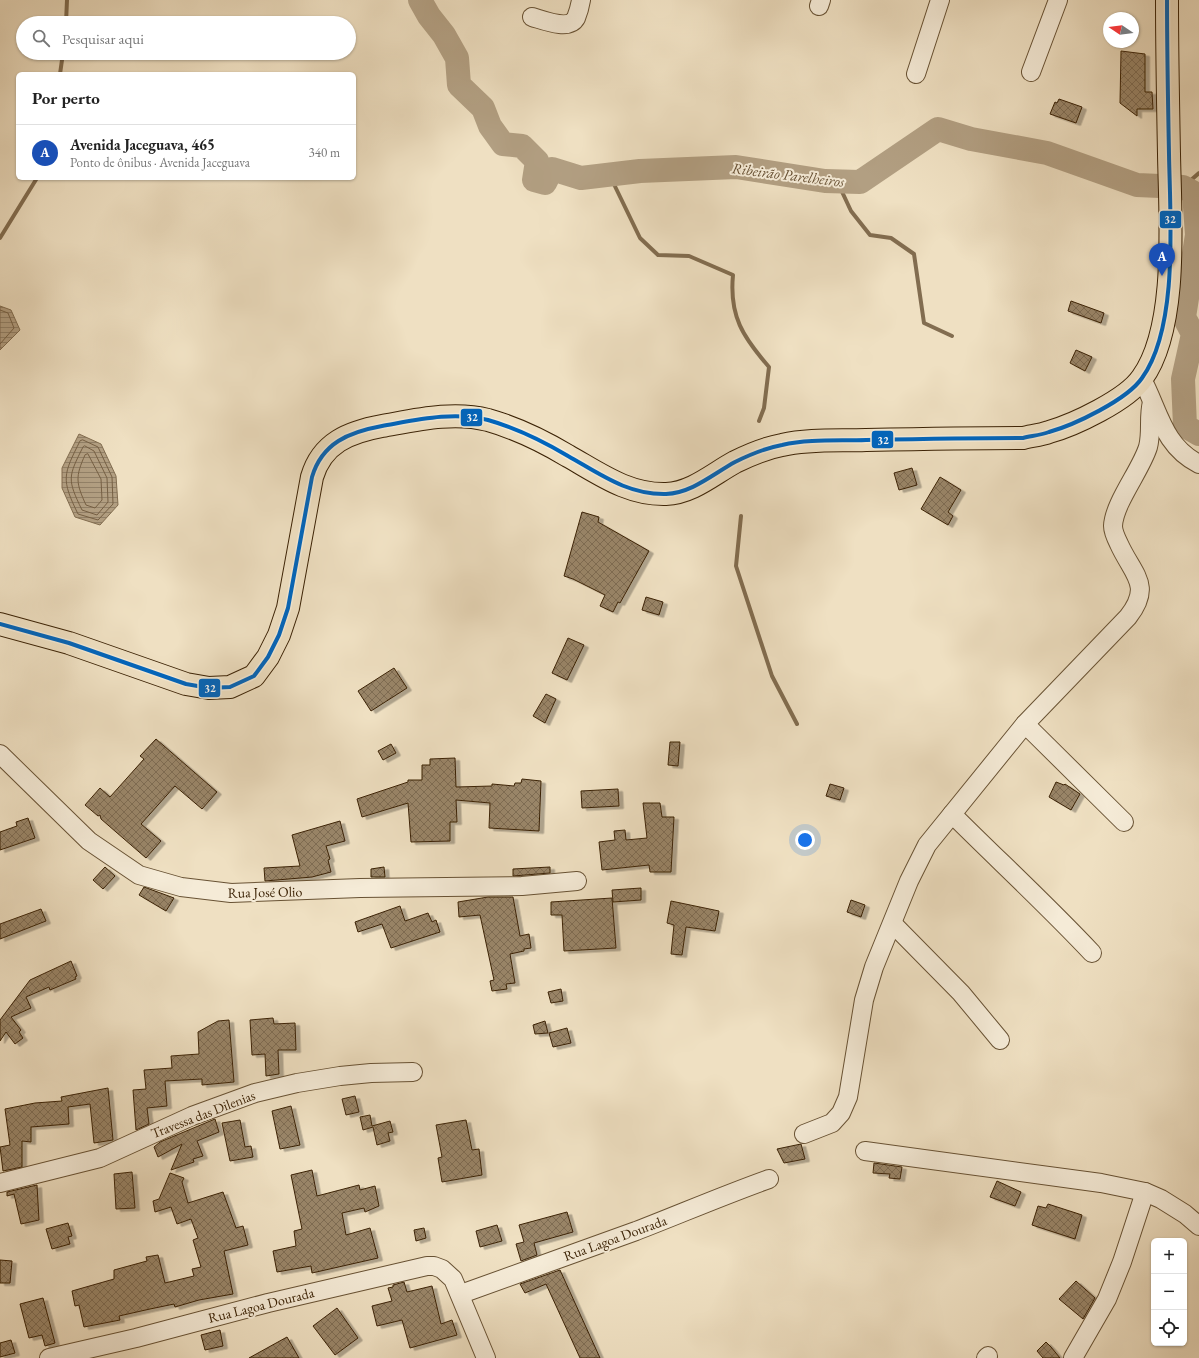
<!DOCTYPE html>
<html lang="pt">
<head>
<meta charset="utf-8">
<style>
	:root { --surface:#fff; --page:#f2f2f2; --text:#222; --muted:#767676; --line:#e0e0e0; --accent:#8f2418 }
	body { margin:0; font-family:"EB Garamond",serif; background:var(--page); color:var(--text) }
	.controls { position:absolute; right:12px; bottom:12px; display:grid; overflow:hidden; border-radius:6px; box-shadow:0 1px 3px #0004 }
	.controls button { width:36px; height:36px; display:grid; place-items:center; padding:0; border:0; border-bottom:1px solid var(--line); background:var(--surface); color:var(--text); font:20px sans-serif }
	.compass { position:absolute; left:1103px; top:12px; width:36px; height:36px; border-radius:50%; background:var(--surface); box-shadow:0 1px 3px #0004; rotate:283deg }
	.you { position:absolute; left:805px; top:840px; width:14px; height:14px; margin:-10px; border:3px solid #fff; border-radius:50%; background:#1a73e8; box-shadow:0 0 0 6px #1a73e833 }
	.badge { display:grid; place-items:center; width:26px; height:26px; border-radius:50%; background:var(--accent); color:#fff; font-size:13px; font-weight:700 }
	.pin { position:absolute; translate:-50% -33px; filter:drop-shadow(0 1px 2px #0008) }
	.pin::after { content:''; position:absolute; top:21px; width:14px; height:12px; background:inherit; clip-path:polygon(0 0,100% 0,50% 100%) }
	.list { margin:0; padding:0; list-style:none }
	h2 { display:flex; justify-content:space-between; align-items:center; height:52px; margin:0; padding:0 16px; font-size:17px }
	h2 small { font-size:13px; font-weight:400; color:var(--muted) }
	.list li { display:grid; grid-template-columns:26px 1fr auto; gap:12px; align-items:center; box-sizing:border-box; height:56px; padding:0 16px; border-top:1px solid var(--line) }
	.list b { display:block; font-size:15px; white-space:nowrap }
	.list p { margin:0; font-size:13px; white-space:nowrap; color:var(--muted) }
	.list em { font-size:13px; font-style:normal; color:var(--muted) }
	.icon { flex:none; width:22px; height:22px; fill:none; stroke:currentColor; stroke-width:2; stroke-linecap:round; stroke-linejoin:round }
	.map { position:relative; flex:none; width:1199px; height:1358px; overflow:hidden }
	.search { position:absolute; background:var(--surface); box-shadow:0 1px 3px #0004; left:16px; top:16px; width:340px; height:44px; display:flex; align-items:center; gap:10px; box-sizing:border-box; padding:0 14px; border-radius:22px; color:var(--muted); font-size:15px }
	.panel { position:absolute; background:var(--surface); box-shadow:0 1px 3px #0004; left:16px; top:72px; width:340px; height:108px; border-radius:6px }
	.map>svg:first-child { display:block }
</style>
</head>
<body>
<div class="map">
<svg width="1199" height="1358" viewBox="0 0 1199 1358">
	<defs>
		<pattern id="water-rules" width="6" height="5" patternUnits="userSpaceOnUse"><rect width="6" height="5" fill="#b29f82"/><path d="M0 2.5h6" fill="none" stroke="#928168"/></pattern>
		<pattern id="building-cross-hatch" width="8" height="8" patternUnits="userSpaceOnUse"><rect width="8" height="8" fill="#998567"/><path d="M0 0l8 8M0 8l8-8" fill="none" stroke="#7e6c53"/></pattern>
		<filter id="shadow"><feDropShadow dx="4.5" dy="2.5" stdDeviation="0" flood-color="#0004"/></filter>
	</defs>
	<rect width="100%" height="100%" fill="#efe0c2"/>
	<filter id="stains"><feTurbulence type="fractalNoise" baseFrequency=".005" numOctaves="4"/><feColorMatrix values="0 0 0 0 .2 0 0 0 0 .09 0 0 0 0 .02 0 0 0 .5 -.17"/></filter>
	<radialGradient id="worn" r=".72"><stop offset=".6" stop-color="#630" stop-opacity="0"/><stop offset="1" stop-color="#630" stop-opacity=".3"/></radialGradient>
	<g fill="url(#water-rules)" stroke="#826d50">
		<path d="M0,306l11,4 9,20 -20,20z"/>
		<path d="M79,434l22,10 15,32 2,29 -18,20 -25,-8 -13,-29v-20z"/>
	</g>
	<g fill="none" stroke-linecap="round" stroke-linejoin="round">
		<g stroke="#766044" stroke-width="1">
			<path d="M0,310l8,3 6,15 -14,16"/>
			<path d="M83,440l15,7 14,30 1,27 -15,16 -20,-6c-17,-35 -15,-39 2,-73z"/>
			<path d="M85,446l9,5 13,27 1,24 -11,13 -15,-5c-15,-31 -14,-33 1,-63z"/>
			<path d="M88,454l13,25 1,21 -7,8 -9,-3c-10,-22 -11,-28 -1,-50z"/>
		</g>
		<g stroke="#826d50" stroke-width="4">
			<path d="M66,23l1,-23"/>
			<path d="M60,74l3,-21"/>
			<path d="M610,176l30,62 18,17 31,1 44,19c-4,41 10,62 36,92l-5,41 -5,13"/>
			<path d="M837,181l14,30 19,24 21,3 23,16 10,69 28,13"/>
			<path d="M1183,187l16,-14"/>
			<path d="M0,238l37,-60"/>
			<path d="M741,516l-5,50 36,110 25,48"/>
		</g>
		<path stroke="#b29f82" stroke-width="24" d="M420,0l9,16 15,19 13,23 2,27 24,23 7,18 13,18 19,2 15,15 -3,19 11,3 7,-14 29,9 59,-7 96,-4 89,14 35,1 78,-53 33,10 76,14 90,32 46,2 11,6 3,42 -13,82 9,17 -10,45 2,47 14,8"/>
	</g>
	<g fill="url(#building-cross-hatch)" stroke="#3b2205" filter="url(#shadow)">
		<path d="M1121,51l24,3v38h7l1,17h-16v7l-17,-13z"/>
		<path d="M1059,99l23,8 -6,16 -26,-9 5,-12 2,1z"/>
		<path d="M1071,301l33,12 -3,10 -33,-12z"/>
		<path d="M1076,350l16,7 -7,14 -15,-8z"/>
		<path d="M912,468l5,17 -18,5 -5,-17z"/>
		<path d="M940,477l21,13 -13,22 5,4 -5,9 -27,-16z"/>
		<path d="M582,512l17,5 -1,5 51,29 -29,52 -2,-1 -5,10 -13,-6 5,-11 -32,-16 -9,-3z"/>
		<path d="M646,597l17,5 -4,13 -17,-5z"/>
		<path d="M568,638l16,7 -17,35 -15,-7z"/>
		<path d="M394,668l13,20 -36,23 -13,-20z"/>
		<path d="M546,694l10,5 -11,24 -12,-7z"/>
		<path d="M156,739l61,53 -15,17 -27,-23 -34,38 20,17 -15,17 -45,-39 -1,-4 -2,1 -13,-11 15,-17 10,9 34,-38 -4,-3z"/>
		<path d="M670,742h10l-2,24 -10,-1z"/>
		<path d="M391,744l5,9 -13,7 -5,-9z"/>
		<path d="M455,758l1,29 36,-1v-2l22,2 1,-3h6l1,-4 19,2 -2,50 -50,-3 1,-25 -34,-3 1,22h-7v19l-39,1 -3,-39 -46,14 -5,-18 51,-17v-2h14v-15h8v-6z"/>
		<path d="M1056,782l8,3 1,-1 15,10 -9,16 -22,-13z"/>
		<path d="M830,784l14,4 -4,12 -14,-4z"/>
		<path d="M618,789l1,17 -37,2 -1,-17z"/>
		<path d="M643,803h17l2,14h12l-3,55h-21l-1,-7 -47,5 -3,-28 16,-2 -1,-9 11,-1 1,10 21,-2z"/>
		<path d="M28,818l7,20 -35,12v-18l17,-6 -1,-4z"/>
		<path d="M340,821l5,20 -19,5 4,13 -2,1 3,12 -19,5 -47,4 -1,-13 36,-2 -8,-31z"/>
		<path d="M105,867l10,9 -12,13 -10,-9z"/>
		<path d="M384,867l1,10h-14v-8z"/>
		<path d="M550,867v6l-37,3v-7z"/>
		<path d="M144,887l30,11 -8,13 -27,-16z"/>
		<path d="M641,888v12l-28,2 -1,-12z"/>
		<path d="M488,897h25l7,39 9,-2 2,14 -7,1v2l-14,3 5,29 -9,1 1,5 -15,2 -2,-10 4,-1 -14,-65 -21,2 -1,-15z"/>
		<path d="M612,898l4,50 -52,3 -2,-36h-11v-13z"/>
		<path d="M851,900l14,5 -4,12 -14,-5z"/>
		<path d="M671,901l48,10 -4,20 -29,-4 -4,28 -11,-1 3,-29 -7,-2z"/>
		<path d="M400,906l5,15 23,-8 4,9 4,-2 4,12 -49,16 -9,-24 -24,8 -3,-10z"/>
		<path d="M41,909l5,12 -46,18v-15z"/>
		<path d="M71,961l6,15 -2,1 1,2 -26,11 -1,-3 -23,10 5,11 -20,9 10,13 -2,2 4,6 -8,6 -9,-12 -6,9v-21l30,-40z"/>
		<path d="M561,989l2,12 -12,2 -3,-11z"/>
		<path d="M273,1018l1,6 21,-1 1,27h-18l1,24 -13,2 -1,-22 -13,1 -2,-35z"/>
		<path d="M229,1020l5,62 -32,3v-6l-37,2 2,25 -20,2 2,16 -13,6 -3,-40 13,-1 -2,-19 28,-2 -1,-12 28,-2 -1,-22 20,-11z"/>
		<path d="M545,1021l3,12 -13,1 -2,-9z"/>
		<path d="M567,1028l4,15 -18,4 -4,-14z"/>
		<path d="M108,1088l5,52 -19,3 -4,-39 -22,3 1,17 -38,3v15l-9,-1v26l-19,4 -3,-24 10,-2 -5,-36 30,-6 27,-2 -1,-4z"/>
		<path d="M355,1096l4,16 -13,3 -4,-16z"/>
		<path d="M291,1106l9,39 -20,4 -8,-38z"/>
		<path d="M370,1115l2,11 18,-5 3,11 -5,1 2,8 -13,4 -4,-18 -10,3 -3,-13z"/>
		<path d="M215,1119l4,13 -22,9 6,15 -10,3 1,3 -23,8 11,-26 -24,13 -4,-10 6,-5z"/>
		<path d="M240,1120l5,27 6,-1 2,11 -23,4 -8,-38z"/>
		<path d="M466,1120l6,30 7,-1 3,26 -40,7 -4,-24 4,-1 -6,-32z"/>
		<path d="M801,1144l4,15 -21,4 -7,-14z"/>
		<path d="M874,1163l28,4 -2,12 -11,-1 1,-4 -17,-1z"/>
		<path d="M312,1170l5,26 42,-11 1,5 15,-4 4,20 -14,6 -1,-4 -22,5 4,22 24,-7 8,30 -66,15 -1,-7 -34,6 -4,-21 23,-5 -2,-15 8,-2 -11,-54z"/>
		<path d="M132,1172l3,36 -19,1 -2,-35z"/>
		<path d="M170,1173l14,5 -2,4 6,21 35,-11 13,36 7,-2 5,19 -24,6 9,43 -34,6 -24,7 -1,-3 -24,5 -31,7 1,4 -36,7 -5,-22 -4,1 -3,-15 42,-12v-9l33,-9 -1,-4 12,-2 7,28 29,-7 -2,-7 9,-2 -8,-27 5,-2 -7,-19 -14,5 -6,-17 -16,5 -2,-11 6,-2z"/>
		<path d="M997,1181l24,11 -6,14 -25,-9z"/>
		<path d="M37,1185l2,35 -18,4 -7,-30 -7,2v-4z"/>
		<path d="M1048,1204l34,11 -7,24 -43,-14 6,-19 8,2z"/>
		<path d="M567,1212l6,20 -39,11 3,12 -16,6 -5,-17 8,-2 -5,-17z"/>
		<path d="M68,1223l4,13 -4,1 2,7 -18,5 -6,-20z"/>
		<path d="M497,1225l5,16 -22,6 -4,-16z"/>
		<path d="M424,1228l2,10 -10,3 -2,-11z"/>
		<path d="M0,1260l12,1 -2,22h-10z"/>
		<path d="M560,1270l40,88h-20l-34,-74 -21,9 -5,-9z"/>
		<path d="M1076,1281l19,17 -12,21 -24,-20z"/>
		<path d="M404,1282l3,10 25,-6 9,38 11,-4 5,15 -47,13 -8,-28 -25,6 -5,-20 20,-5 -4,-13 5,-1v-2z"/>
		<path d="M43,1298l12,45 -10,3 -3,-11 -13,3 -9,-34z"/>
		<path d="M337,1308l21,30 -23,17 -22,-29z"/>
		<path d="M220,1330l3,16 -18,4 -4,-15z"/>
		<path d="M287,1337l12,21h-50z"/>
		<path d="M11,1340l4,13 -15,4v-14z"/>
		<path d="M1046,1342l5,5 9,11h-17l-6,-7z"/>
	</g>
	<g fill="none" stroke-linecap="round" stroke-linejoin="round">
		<g stroke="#685234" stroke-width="20">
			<g id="minor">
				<path d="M819,6l2,-6"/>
				<path d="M532,17c11,3 37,14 44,1 2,-5 4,-12 5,-18"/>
				<path d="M1031,72l27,-72"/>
				<path d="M916,74l24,-74"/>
				<path d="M1142,379c17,32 21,67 57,85"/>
				<path d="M1025,724l99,98"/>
				<path d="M0,754l89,87 50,34 42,12 50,6 129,-5 162,-2 55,-5"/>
				<path d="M952,814c46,46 95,91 140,139"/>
				<path d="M893,924l68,69 39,47"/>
				<path d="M804,1134l28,-11 9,-10 7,-16 16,-97 10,-33 35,-86 18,-36 98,-121 103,-107c25,-32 5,-42 -9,-73 -3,-6 -6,-12 -6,-18 1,-23 28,-56 35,-79 4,-15 0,-30 4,-45"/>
				<path d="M865,1151l236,32 44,9 16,7 24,15 14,12"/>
				<path d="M0,1183l100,-25 92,-42 63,-23 42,-10 43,-7 31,-3 42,-1"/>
				<path d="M461,1294c58,-21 117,-42 175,-63 44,-17 88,-36 133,-52"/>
				<path d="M49,1358l87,-20 132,-35 159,-37h7l8,3 11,10 33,79"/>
				<path d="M986,1358l2,-2"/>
				<path d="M1073,1358l34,-59 15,-37 23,-70"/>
			</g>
		</g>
		<g stroke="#3b2205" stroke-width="24">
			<path id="major" d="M0,624l69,19 117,41 23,4 21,-1 24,-11 14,-19 11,-22 9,-27 24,-131c10,-34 37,-45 70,-51 34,-6 71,-15 106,-6 28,8 55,21 80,36 32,18 60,39 98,38 26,-1 47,-20 69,-32 14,-7 31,-14 47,-17 27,-6 56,-4 84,-5 52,-1 104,-2 157,-2 8,-2 18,-3 26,-6 25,-7 78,-32 93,-54 37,-51 28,-162 27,-224 -1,-51 -2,-103 -2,-154"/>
		</g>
		<use href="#minor" stroke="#f5ebd7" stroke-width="18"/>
		<use href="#major" stroke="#efe0c2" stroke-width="22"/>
		<g stroke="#f5ebd7" stroke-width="7">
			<path id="bus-1" d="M0,624l69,19 117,41 23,4 21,-1 24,-11 14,-19 11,-22 9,-27 24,-131c10,-34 37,-45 70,-51 34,-6 71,-15 106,-6 28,8 55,21 80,36 32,18 60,39 98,38 26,-1 47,-20 69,-32 14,-7 31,-14 47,-17 27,-6 56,-4 84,-5 52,-1 104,-2 157,-2 8,-2 18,-3 26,-6 25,-7 78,-32 93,-54 37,-51 28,-162 27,-224 -1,-51 -2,-103 -2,-154"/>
		</g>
		<use href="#bus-1" stroke="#0065bd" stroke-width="4"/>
	</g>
	<g text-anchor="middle" stroke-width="4" stroke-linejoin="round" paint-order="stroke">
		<g font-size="14" fill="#3b2205" stroke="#f5ebd7">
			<text transform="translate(265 892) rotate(-1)" y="5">Rua José Olio</text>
			<text transform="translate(203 1114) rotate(-21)" y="5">Travessa das Dilenias</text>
			<text transform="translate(615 1238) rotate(-20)" y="5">Rua Lagoa Dourada</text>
			<text transform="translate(261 1305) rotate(-14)" y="5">Rua Lagoa Dourada</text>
		</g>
		<g font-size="15" font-style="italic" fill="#654e31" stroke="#f5ebd7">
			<text transform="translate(788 175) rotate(7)" y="5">Ribeirão Parelheiros</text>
		</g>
	</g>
	<g stroke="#f5ebd7" stroke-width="1.5">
		<rect x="1159" y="210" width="23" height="19" rx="4" fill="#0065bd"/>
		<rect x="460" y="408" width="23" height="19" rx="4" fill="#0065bd"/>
		<rect x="871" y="430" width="23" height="19" rx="4" fill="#0065bd"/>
		<rect x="198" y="678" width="23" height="20" rx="4" fill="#0065bd"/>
	</g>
	<g font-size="11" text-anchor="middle" font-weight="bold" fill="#fff">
		<text x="1170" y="223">32</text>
		<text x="472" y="421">32</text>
		<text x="883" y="444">32</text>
		<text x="210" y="692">32</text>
	</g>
	<rect width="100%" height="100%" filter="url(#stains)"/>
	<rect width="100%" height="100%" fill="url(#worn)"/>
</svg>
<div class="controls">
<button>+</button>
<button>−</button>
<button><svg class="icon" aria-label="locate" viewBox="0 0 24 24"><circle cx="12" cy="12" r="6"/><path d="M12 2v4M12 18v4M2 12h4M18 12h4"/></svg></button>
</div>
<svg class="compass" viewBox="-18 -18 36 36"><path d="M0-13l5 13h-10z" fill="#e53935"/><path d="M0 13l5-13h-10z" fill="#767676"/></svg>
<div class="you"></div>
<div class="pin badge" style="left:1162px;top:276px;background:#1a4fb4">A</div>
<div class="search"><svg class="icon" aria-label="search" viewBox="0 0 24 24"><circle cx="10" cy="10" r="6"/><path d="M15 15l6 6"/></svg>Pesquisar aqui</div>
<section class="panel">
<h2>Por perto<small></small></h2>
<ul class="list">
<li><span class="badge" style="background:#1a4fb4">A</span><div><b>Avenida Jaceguava, 465</b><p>Ponto de ônibus · Avenida Jaceguava</p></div><em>340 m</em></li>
</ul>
</section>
</div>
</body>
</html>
